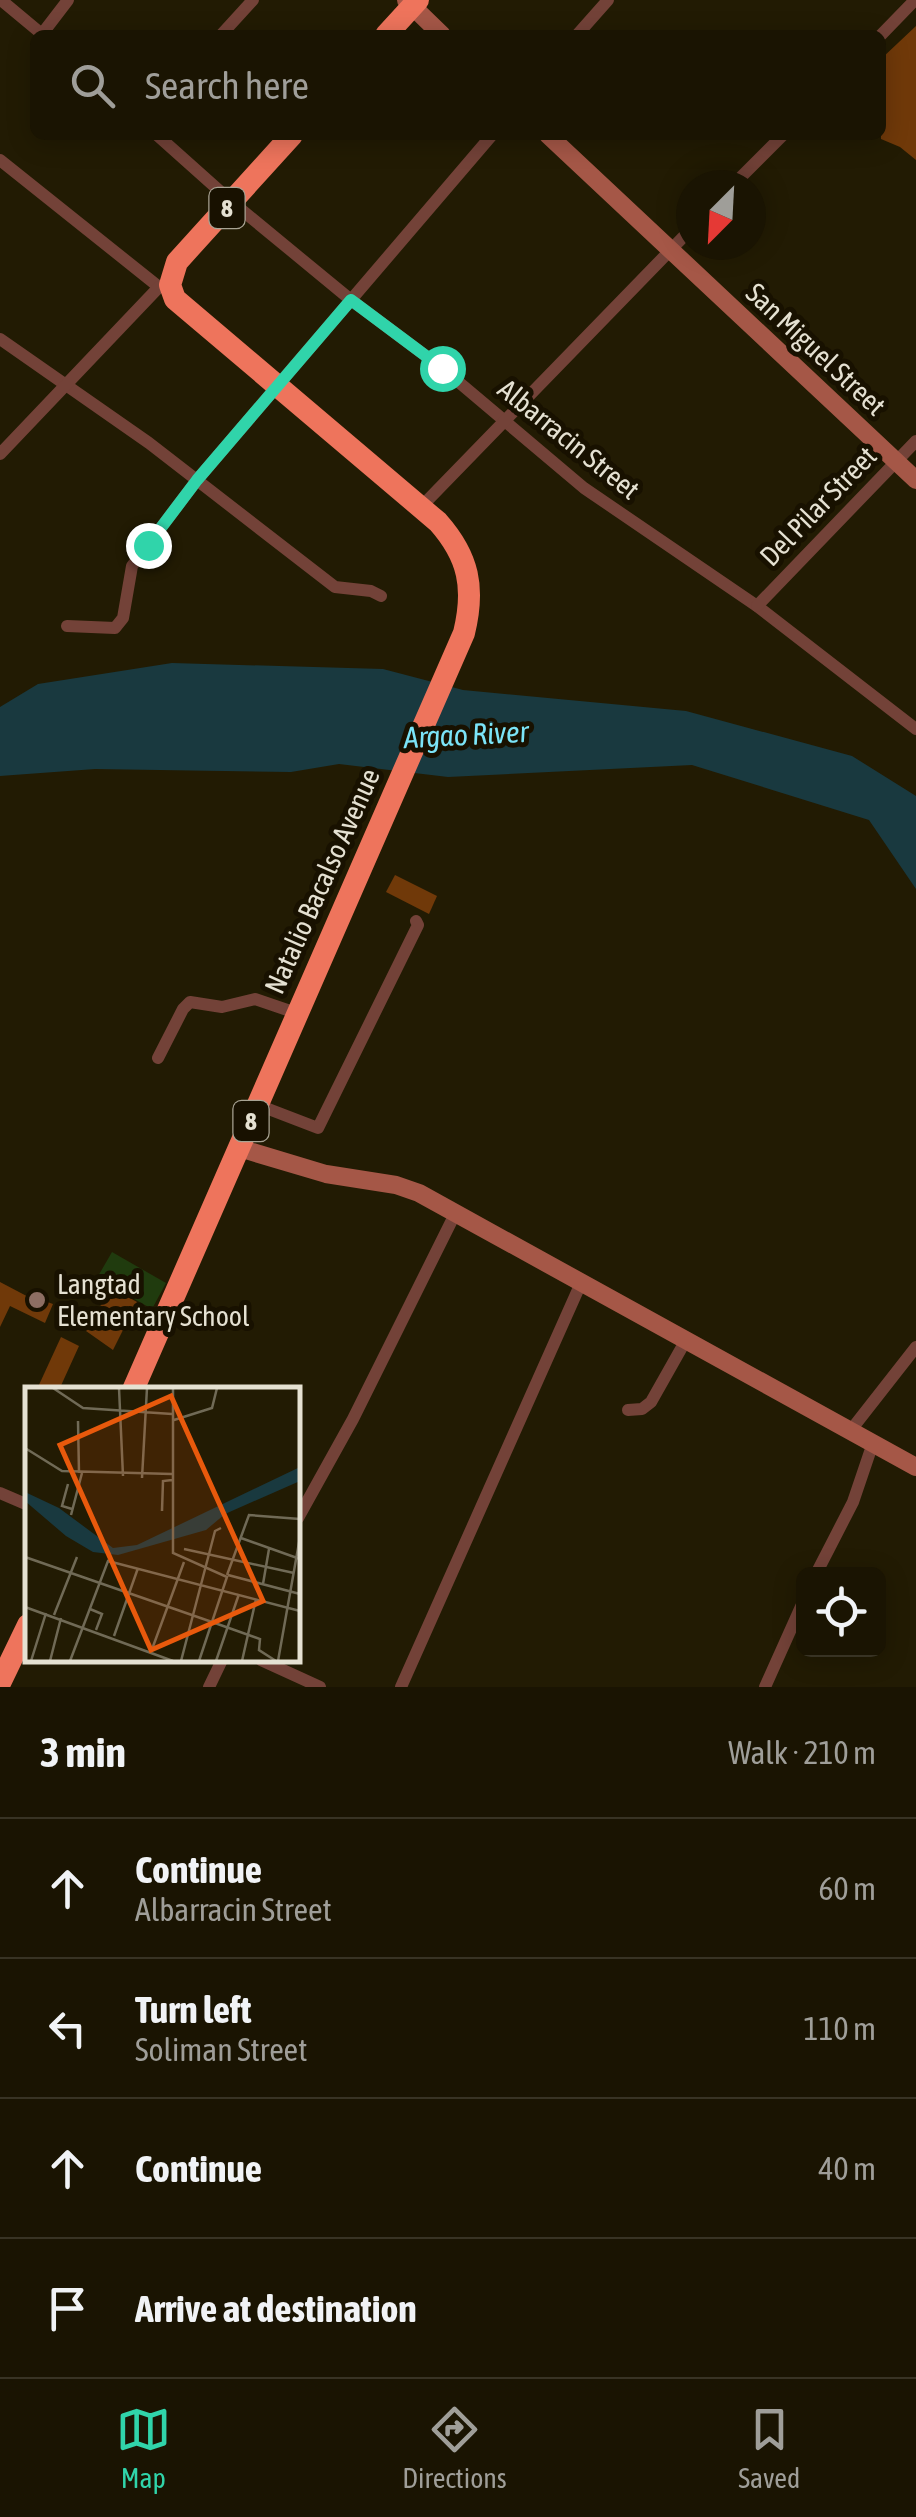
<!DOCTYPE html>
<html lang="en">
<head>
<meta charset="utf-8">
<style>
	:root { --surface:#1a1402; --page:#231d0c; --text:#f1f3f6; --muted:#9f9e99; --line:#383324; --accent:#30d4aa }
	body { margin:0; font-family:"Asap Condensed",sans-serif; background:var(--page); color:var(--text) }
	.controls { position:absolute; right:30px; bottom:30px; display:grid; overflow:hidden; border-radius:15px; box-shadow:0 5px 25px #0003 }
	.controls button { width:90px; height:90px; display:grid; place-items:center; padding:0; border:0; border-bottom:2px solid var(--line); background:var(--surface); color:var(--text); font:50px sans-serif }
	.compass { position:absolute; left:676px; top:170px; width:90px; height:90px; border-radius:50%; background:var(--surface); box-shadow:0 5px 25px #0003; rotate:204deg }
	.stop { position:absolute; width:30px; height:30px; margin:-22px; border:8px solid #30d4aa; border-radius:50%; background:#fff }
	.stop.end { background:#30d4aa; border-color:#fff; box-shadow:0 2px 10px #0008 }
	.list { margin:0; padding:0; list-style:none }
	h2 { display:flex; justify-content:space-between; align-items:center; height:130px; margin:0; padding:0 40px; font-size:42px }
	h2 small { font-size:32px; font-weight:400; color:var(--muted) }
	.list li { display:grid; grid-template-columns:65px 1fr auto; gap:30px; align-items:center; box-sizing:border-box; height:140px; padding:0 40px; border-top:2px solid var(--line) }
	.list b { display:block; font-size:38px; white-space:nowrap }
	.list p { margin:0; font-size:32px; white-space:nowrap; color:var(--muted) }
	.list em { font-size:32px; font-style:normal; color:var(--muted) }
	.icon { flex:none; width:55px; height:55px; fill:none; stroke:currentColor; stroke-width:2; stroke-linecap:round; stroke-linejoin:round }
	.map { position:relative; flex:none; width:916px; height:1687px; overflow:hidden }
	.search { position:absolute; background:var(--surface); box-shadow:0 5px 25px #0003; left:30px; right:30px; top:30px; height:110px; display:flex; align-items:center; gap:25px; box-sizing:border-box; padding:0 35px; border-radius:15px; color:var(--muted); font-size:38px }
	.sheet { height:690px; background:var(--surface) }
	nav { display:flex; justify-content:space-around; align-items:center; box-sizing:border-box; height:140px; border-top:2px solid var(--line); background:var(--surface); font-size:28px; color:var(--muted) }
	nav a { display:grid; justify-items:center; gap:5px }
	nav .on { color:var(--accent) }
	.map>svg:first-child { display:block }
</style>
</head>
<body>
<div class="map">
<svg width="916" height="1687" viewBox="0 0 916 1687">
	<rect width="100%" height="100%" fill="#221b03"/>
	<path fill="#203b0e" d="M112,1252l54,31 -14,26 -55,-31z"/>
	<path fill="#19393f" d="M172,663l211,6 80,21 223,21 166,45 64,40v93l-47,-69 -177,-55 -244,12 -109,-13 -48,8 -196,-3 -95,7v-69l38,-23z"/>
	<g fill="#703909">
		<path d="M916,26v134l-16,-13 -19,-8v-80z"/>
		<path d="M395,875l42,21 -8,18 -43,-22z"/>
		<path d="M0,1282l38,20 1,-3 14,5 -8,19 -35,-17 -10,21z"/>
		<path d="M110,1287l27,15 -24,48 -27,-19 17,-24 -3,-2z"/>
		<path d="M61,1337l18,9 -20,44h-15l-6,-3z"/>
	</g>
	<g fill="none" stroke-linecap="round" stroke-linejoin="round">
		<g stroke="#734238" stroke-width="12">
			<path d="M1,0l42,35"/>
			<path d="M42,34l26,-34"/>
			<path d="M221,35l32,-35"/>
			<path d="M577,35l31,-35"/>
			<path d="M881,35l34,-35"/>
			<path d="M157,135l75,67 119,98 91,68 142,120 173,118 159,123"/>
			<path d="M0,160l159,127"/>
			<path d="M733,185l50,-50"/>
			<path d="M0,339l149,104 186,144 36,4 10,5"/>
			<path d="M0,454l159,-167 11,-2"/>
			<path d="M422,506l269,-277"/>
			<path d="M757,606l159,-165"/>
			<path d="M67,626l48,2 8,-10 9,-52 65,-86 295,-345"/>
			<path d="M158,1058l25,-49 7,-7 32,5 33,-8 41,14"/>
			<path d="M258,1105l60,23 100,-203 -2,-4"/>
			<path d="M628,1410l14,-1 9,-7 35,-62"/>
			<path d="M851,1430l65,-83"/>
			<path d="M0,1493l28,12"/>
			<path d="M298,1518l55,-99 103,-207"/>
			<path d="M816,1574l37,-72 20,-59"/>
			<path d="M261,1660l59,27"/>
			<path d="M209,1687l13,-27"/>
			<path d="M401,1687l180,-404"/>
			<path d="M765,1687l39,-87"/>
		</g>
		<g stroke="#a55747" stroke-width="18">
			<path d="M406,0l36,35"/>
			<path d="M548,135l368,345"/>
			<path d="M239,1148l87,26 70,11 23,8 497,274"/>
		</g>
		<g stroke="#ee745c" stroke-width="22">
			<path d="M386,35l32,-35"/>
			<path d="M133,1390l331,-757c11,-45 5,-76 -26,-111l-263,-223 -5,-14 7,-23 115,-127"/>
			<path d="M0,1683l28,-58"/>
		</g>
	</g>
	<g fill="none" stroke-linecap="round" stroke-linejoin="round">
		<path stroke="#30d4aa" stroke-width="12" d="M148,545l49,-65 154,-180 91,68"/>
	</g>
	<circle fill="#8d6e63" stroke="#181100" stroke-width="4" cx="37" cy="1300" r="10"/>
	<g text-anchor="middle" stroke-width="10" stroke-linejoin="round" paint-order="stroke">
		<g fill="#181100" stroke="#a8a393" stroke-width="2.5">
			<rect x="209.5" y="188" width="35" height="40" rx="8"/>
			<rect x="233.5" y="1101" width="35" height="40" rx="8"/>
		</g>
		<g font-size="25" font-weight="bold" fill="#e5e1d2">
			<text x="227" y="217">8</text>
			<text x="251" y="1130">8</text>
		</g>
		<g font-size="28" fill="#e5e1d2" stroke="#181100">
			<text transform="translate(816 349) rotate(43)" y="10">San Miguel Street</text>
			<text transform="translate(569 439) rotate(39)" y="10">Albarracin Street</text>
			<text transform="translate(818 506) rotate(-46)" y="10">Del Pilar Street</text>
			<text transform="translate(322 881) rotate(-66)" y="10">Natalio Bacalso Avenue</text>
		</g>
		<g font-size="28" fill="#e5e1d2" stroke="#181100" text-anchor="start">
			<text x="57" y="1294">Langtad<tspan x="57" dy="32">Elementary School</tspan></text>
		</g>
		<g font-size="30" font-style="italic" fill="#7be4f7" stroke="#181100">
			<text transform="translate(466 735) rotate(-3)" y="10">Argao River</text>
		</g>
	</g>
	<g transform="translate(25 1387)">
		<rect width="275" height="275" fill="#221b03"/>
		<path d="M275,80v14l-75,33 -19,16 -88,25 -25,-3 -27,-16 -41,-35v-9l34,16 54,40 24,-3z" fill="#19393f"/>
		<path fill="none" stroke="#706a56" stroke-width="2.5" d="M28,1l30,20 89,6M94,1l4,88M148,1v165l54,24 -28,84M149,33l38,-12 5,-20M53,34l1,52M0,61l37,23 110,3M117,91l5,-90M43,97l-6,22 10,3M137,124l1,-30 9,-1M46,128l11,-42M216,151l59,21M159,162l110,24M0,170l187,65M202,188l22,-60 51,4M203,188l72,19M238,197l6,-35M0,220l148,54M65,222l12,5 -6,16M29,228l23,-58M187,235l48,17 -1,11 17,11M89,249l24,-68M126,265l33,-90M6,274l15,-48M25,274l11,-43M45,274l38,-100 192,50M156,274l34,-130 6,-3M191,274l23,-67M217,274l14,-62M253,274l22,-124"/>
		<path fill="#e8590c" fill-opacity="0.15" stroke="#e8590c" stroke-width="5" d="M146,9l92,205 -112,49 -91,-205z"/>
		<rect width="275" height="275" fill="none" stroke="#e5e1d2" stroke-width="5"/>
	</g>
</svg>
<div class="controls">
<button><svg class="icon" aria-label="locate" viewBox="0 0 24 24"><circle cx="12" cy="12" r="6"/><path d="M12 2v4M12 18v4M2 12h4M18 12h4"/></svg></button>
</div>
<svg class="compass" viewBox="-18 -18 36 36"><path d="M0-13l5 13h-10z" fill="#e53935"/><path d="M0 13l5-13h-10z" fill="#9f9e99"/></svg>
<div class="stop" style="left:442px;top:368px"></div>
<div class="stop end" style="left:148px;top:545px"></div>
<div class="search"><svg class="icon" aria-label="search" viewBox="0 0 24 24"><circle cx="10" cy="10" r="6"/><path d="M15 15l6 6"/></svg>Search here</div>
</div>
<section class="sheet">
<h2>3 min<small>Walk · 210 m</small></h2>
<ul class="list">
<li><svg class="icon" aria-label="ahead" viewBox="0 0 24 24"><path d="M12 20V5M6 11l6-6 6 6"/></svg><div><b>Continue</b><p>Albarracin Street</p></div><em>60 m</em></li>
<li><svg class="icon" aria-label="left" viewBox="0 0 24 24"><path d="M17 20v-9H6M10 6l-5 5 5 5"/></svg><div><b>Turn left</b><p>Soliman Street</p></div><em>110 m</em></li>
<li><svg class="icon" aria-label="ahead" viewBox="0 0 24 24"><path d="M12 20V5M6 11l6-6 6 6"/></svg><div><b>Continue</b></div><em>40 m</em></li>
<li><svg class="icon" aria-label="arrive" viewBox="0 0 24 24"><path d="M6 21V4h12l-3 4 3 4H6"/></svg><div><b>Arrive at destination</b></div></li>
</ul>
</section>
<nav>
<a class="on"><svg class="icon" aria-label="map" viewBox="0 0 24 24"><path d="M3 6l6-2 6 2 6-2v14l-6 2-6-2-6 2zM9 4v14M15 6v14"/></svg>Map</a>
<a><svg class="icon" aria-label="directions" viewBox="0 0 24 24"><path d="M12 3l9 9-9 9-9-9zM9 14v-3h6M13 9l2 2-2 2"/></svg>Directions</a>
<a><svg class="icon" aria-label="saved" viewBox="0 0 24 24"><path d="M7 4h10v16l-5-4-5 4z"/></svg>Saved</a>
</nav>
</body>
</html>
